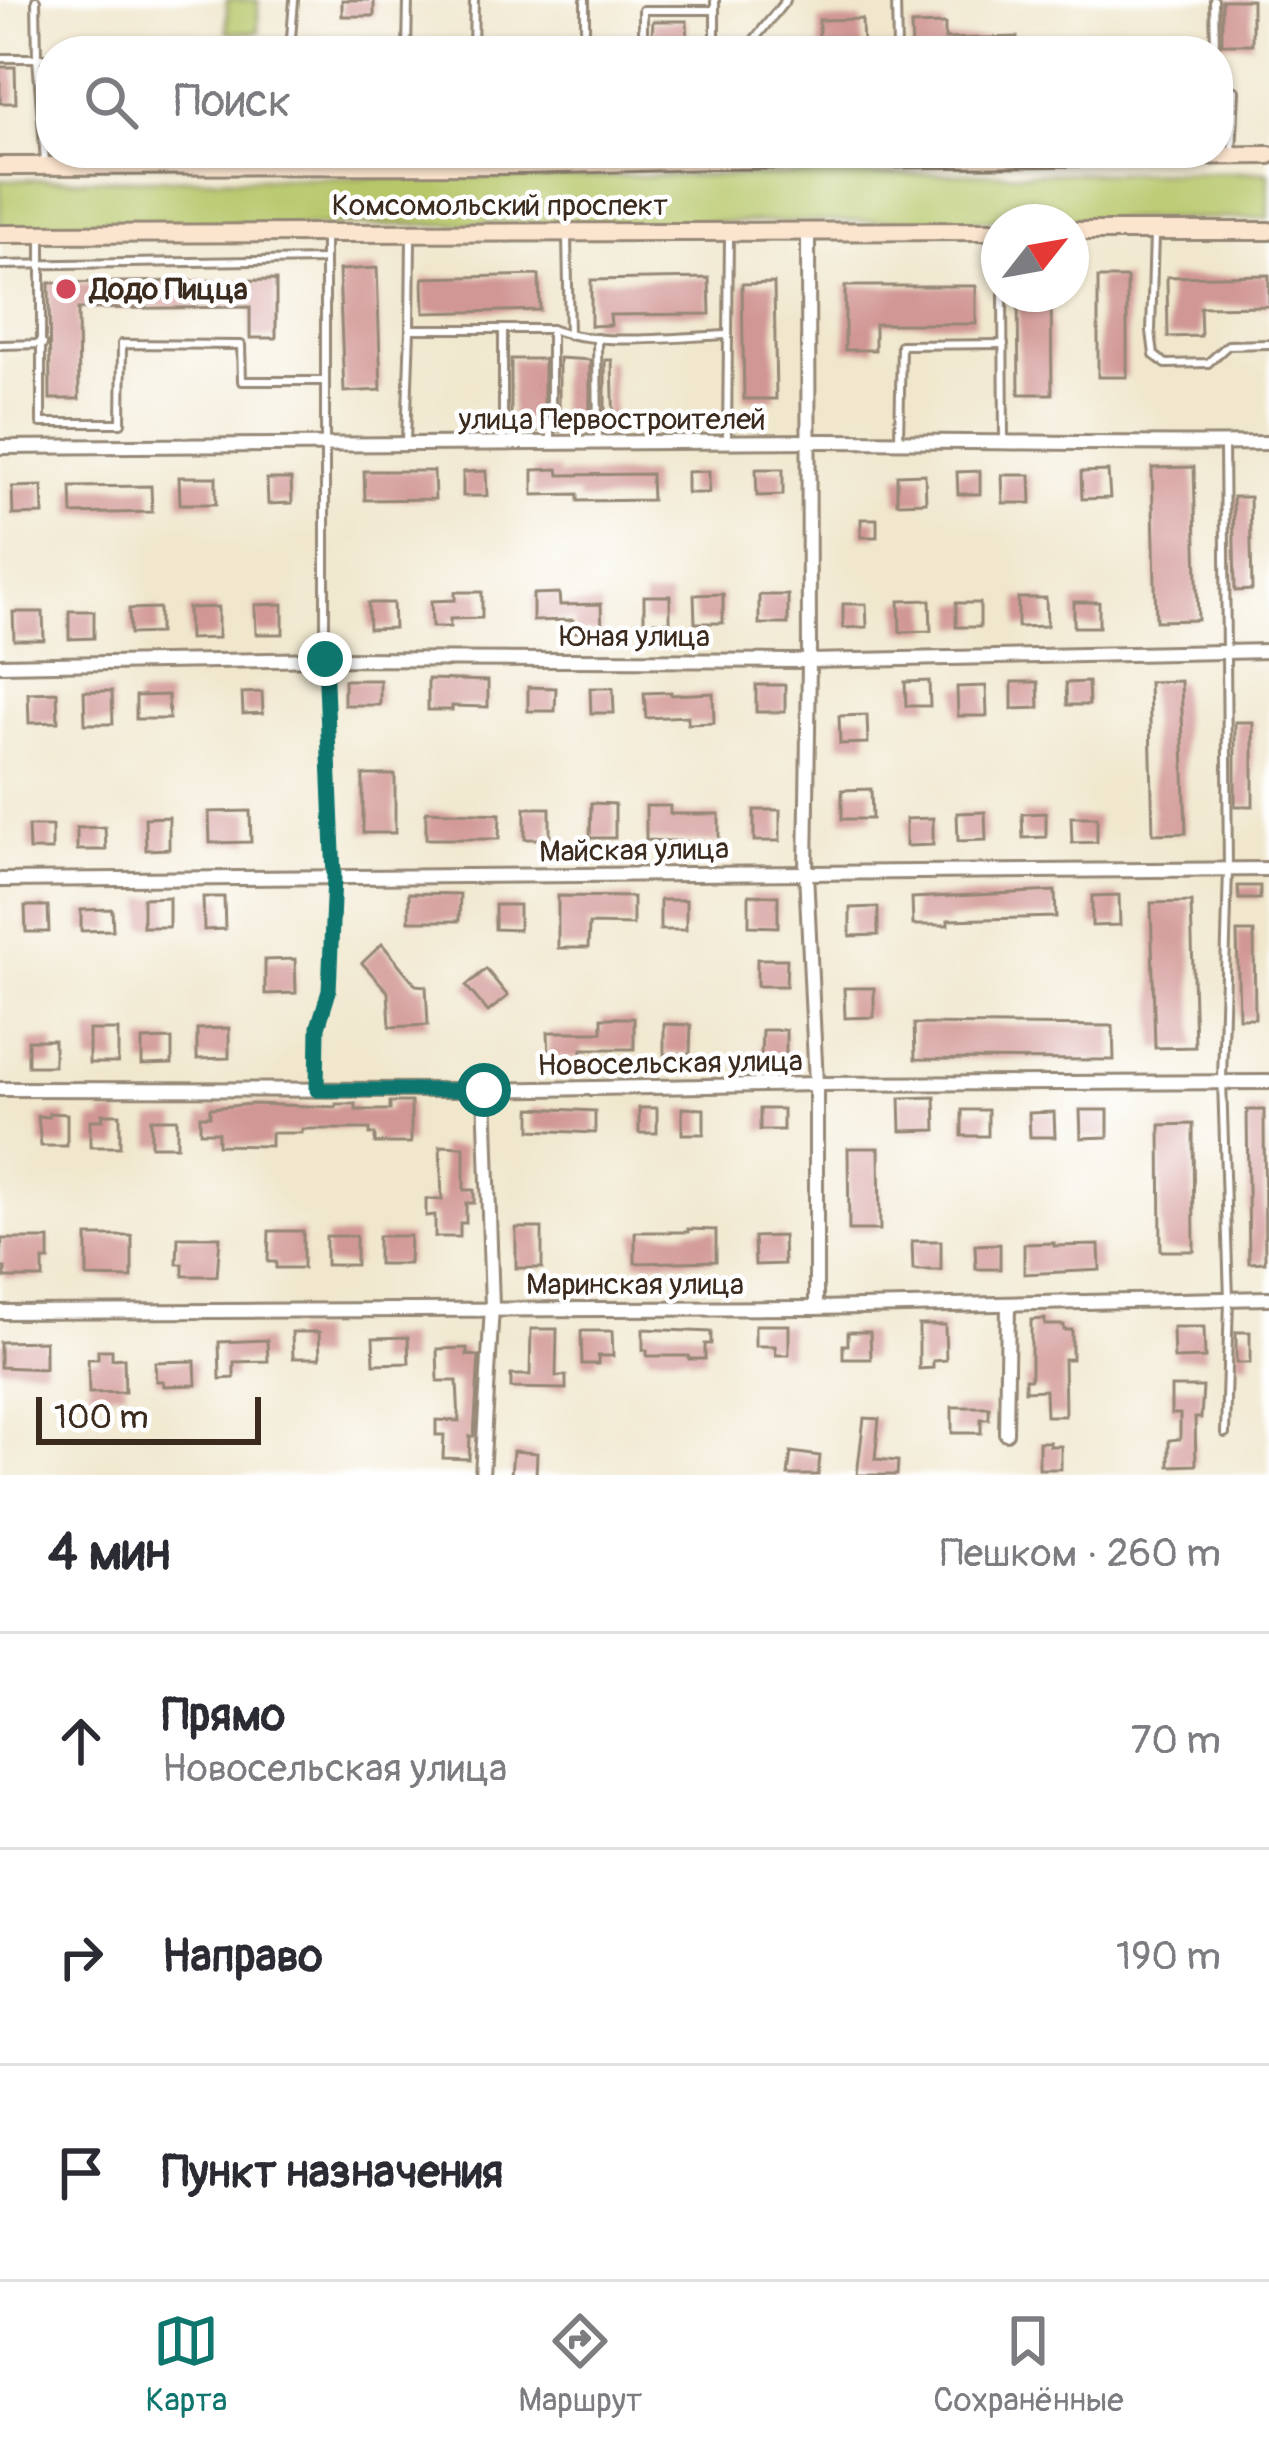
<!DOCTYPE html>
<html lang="ru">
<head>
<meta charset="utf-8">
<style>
	:root { --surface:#fff; --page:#f2f2f3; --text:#2b2b33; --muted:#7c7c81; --line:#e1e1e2; --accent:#0f766e }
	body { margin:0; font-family:Pangolin,sans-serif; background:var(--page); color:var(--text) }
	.compass { position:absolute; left:981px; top:204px; width:108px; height:108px; border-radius:50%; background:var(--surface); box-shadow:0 3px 9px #0004; rotate:59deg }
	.scale { position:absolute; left:36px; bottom:30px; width:225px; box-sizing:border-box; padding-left:12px; border:6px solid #3b2a1e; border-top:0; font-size:33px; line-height:42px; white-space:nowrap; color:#3b2a1e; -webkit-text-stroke:9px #fff; paint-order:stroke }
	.stop { position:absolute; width:36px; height:36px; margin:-27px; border:9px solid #0f766e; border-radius:50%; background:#fff }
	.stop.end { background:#0f766e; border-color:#fff; box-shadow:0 3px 12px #0008 }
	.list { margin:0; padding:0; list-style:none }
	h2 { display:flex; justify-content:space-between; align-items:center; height:156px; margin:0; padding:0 48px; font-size:51px }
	h2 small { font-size:39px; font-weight:400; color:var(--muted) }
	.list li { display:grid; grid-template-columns:78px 1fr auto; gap:36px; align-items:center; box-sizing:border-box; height:216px; padding:0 48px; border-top:3px solid var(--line) }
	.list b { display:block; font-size:45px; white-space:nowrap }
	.list p { margin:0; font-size:39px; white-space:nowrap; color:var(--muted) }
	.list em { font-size:39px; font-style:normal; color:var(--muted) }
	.icon { flex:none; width:66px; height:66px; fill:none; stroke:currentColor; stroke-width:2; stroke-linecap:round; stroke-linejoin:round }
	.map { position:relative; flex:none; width:1269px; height:1475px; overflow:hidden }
	.search { position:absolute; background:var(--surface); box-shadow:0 3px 9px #0004; left:36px; right:36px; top:36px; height:132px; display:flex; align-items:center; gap:30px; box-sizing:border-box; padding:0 42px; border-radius:48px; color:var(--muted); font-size:45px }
	.sheet { height:804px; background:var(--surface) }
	nav { display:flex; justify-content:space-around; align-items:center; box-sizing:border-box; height:168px; border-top:3px solid var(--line); background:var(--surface); font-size:33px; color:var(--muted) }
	nav a { display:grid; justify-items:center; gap:6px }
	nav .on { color:var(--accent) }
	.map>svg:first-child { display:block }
</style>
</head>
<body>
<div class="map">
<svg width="1269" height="1475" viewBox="0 0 1269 1475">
	<rect width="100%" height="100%" fill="#fff"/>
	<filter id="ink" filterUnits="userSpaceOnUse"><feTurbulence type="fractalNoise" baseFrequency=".00833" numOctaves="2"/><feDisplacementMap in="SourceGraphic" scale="24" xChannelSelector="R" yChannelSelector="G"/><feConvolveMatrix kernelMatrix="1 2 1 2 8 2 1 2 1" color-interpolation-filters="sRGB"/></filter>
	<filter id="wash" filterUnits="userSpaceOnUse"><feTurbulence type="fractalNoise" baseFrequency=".004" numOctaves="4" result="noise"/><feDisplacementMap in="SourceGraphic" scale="48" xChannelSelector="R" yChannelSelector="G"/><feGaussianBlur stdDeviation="2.7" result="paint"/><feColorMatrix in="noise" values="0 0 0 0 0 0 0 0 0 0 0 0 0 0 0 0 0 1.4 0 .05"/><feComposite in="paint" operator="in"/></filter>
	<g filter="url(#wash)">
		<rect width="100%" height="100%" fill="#f0e7cd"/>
		<g fill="#b7c76a" stroke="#797844" stroke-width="3">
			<path d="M227,0h31v32l-31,1z"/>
			<path d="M1269,172v46l-1269,10v-48z"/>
		</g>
		<g id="blocks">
			<g fill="#d19794">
				<rect x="342" y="0" width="32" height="16"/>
				<rect x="1222" y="0" width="30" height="44"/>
				<path d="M862,19l1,32h-44v-31z"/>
				<path d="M653,21h34l1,30h-37z"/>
				<path d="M945,24v15l72,-2v14h-105l-1,-26z"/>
				<path d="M0,67h15l1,36h-16z"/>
				<path d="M377,268l4,122 -37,2 -5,-122z"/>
				<path d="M539,275l1,35 -116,3 -1,-35z"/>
				<path d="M1269,275v31l-69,1 1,29 -33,1 -1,-60z"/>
				<path d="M709,278l1,36 -100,1 1,10 -20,1v-46z"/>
				<rect x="1098" y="278" width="29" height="99"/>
				<path d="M276,280v58h-26v-31l-172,2 1,90h-29l-1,-116z"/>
				<path d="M774,283l2,116h-32l-2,-115z"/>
				<path d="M845,286h131v38h-101v26h-30z"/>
				<path d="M1018,294h33l1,100h-33z"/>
				<path d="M559,358l31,2v71h-31z"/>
				<rect x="511" y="359" width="33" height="72"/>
				<path d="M605,360h7l2,71h-9z"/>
				<path d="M1194,467l4,153 -42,1 -4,-153z"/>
				<path d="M558,469l1,6 92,-1 1,26 -74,1v-7l-45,1v-25z"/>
				<path d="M756,469h27v26l-26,1z"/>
				<path d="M364,471h70l1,28 -70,1z"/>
				<path d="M486,471l1,25h-24v-24z"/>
				<path d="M709,471v22h-22v-21z"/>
				<path d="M980,471v23h-22l-1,-22z"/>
				<path d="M1108,471l2,27 -28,1 -1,-27z"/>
				<path d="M925,474l1,28 -29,1v-28z"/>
				<path d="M1002,475h28l1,28h-28z"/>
				<path d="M179,477h37v27h-36z"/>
				<path d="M267,479h24l1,24 -24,1z"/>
				<path d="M42,486l1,28 -30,1 -1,-28z"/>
				<path d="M151,486l1,26 -80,2 -1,-27z"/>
				<path d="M1233,497h17l2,93 -17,1z"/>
				<rect x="861" y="519" width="16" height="18"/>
				<path d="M455,592h27v26l-32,1v8h-18l-1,-26 24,-1z"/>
				<path d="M559,593l1,12 41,-1 1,28h-28l-1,-12 -40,1v-27z"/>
				<path d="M723,594v29h-28l-1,-28z"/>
				<rect x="759" y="595" width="29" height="29"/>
				<rect x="644" y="596" width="26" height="26"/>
				<path d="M1018,598h28l1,28 -29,1z"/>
				<path d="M930,600l1,31 -31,1 -1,-31z"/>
				<rect x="1074" y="602" width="25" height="25"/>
				<path d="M368,603h25l1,25 -25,1z"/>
				<rect x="956" y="603" width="24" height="24"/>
				<path d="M283,604v30h-27l-1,-29z"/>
				<path d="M843,604h23l1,23 -24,1z"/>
				<path d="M218,607v31l-29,1 -1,-31z"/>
				<path d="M159,608v25l-29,1 -1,-25z"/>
				<path d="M69,611h25v27l-25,1z"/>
				<path d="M13,612h30l1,28h-30z"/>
				<path d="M428,679l60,2v26l-36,-1v4h-24z"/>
				<rect x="344" y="680" width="36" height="25"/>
				<path d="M929,681l1,25h-24l-1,-24z"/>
				<path d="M1181,681l5,152 -33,1 -4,-152z"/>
				<path d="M1012,682h26l1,26 -27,1z"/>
				<path d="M1088,682l1,23h-22l-1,-22z"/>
				<rect x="756" y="685" width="29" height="27"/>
				<path d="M986,686l1,30h-29l-1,-29z"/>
				<path d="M528,687l28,1 -1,23h-27z"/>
				<path d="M590,688h23l1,25h-23z"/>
				<path d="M84,691h28l1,33h-28z"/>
				<path d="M57,692l1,30 -29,1 -1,-30z"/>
				<path d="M262,692l1,21 -20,1 -1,-21z"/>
				<path d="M671,692v3l42,-2 1,30 -26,1v-8l-42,2 -2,-25z"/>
				<path d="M168,695l1,24h-33v-23z"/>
				<path d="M867,715l1,28 -28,1 -1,-28z"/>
				<rect x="1235" y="722" width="18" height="84"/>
				<rect x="363" y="775" width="32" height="58"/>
				<path d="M871,789l1,30h-30v-29z"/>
				<path d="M591,803l24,1v34h-25z"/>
				<path d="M646,806h24v8h49v29l-73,-3z"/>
				<rect x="525" y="808" width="25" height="31"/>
				<rect x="754" y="810" width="26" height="31"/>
				<path d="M250,811l1,31 -41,1 -1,-31z"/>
				<path d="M426,811l74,3 -1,25h-73z"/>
				<path d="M985,812l1,28 -28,1 -1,-28z"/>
				<path d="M1046,813v24l-23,1 -1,-24z"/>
				<path d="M169,817v32l-23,1 -1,-32z"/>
				<path d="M1071,817h26v25l-25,1z"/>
				<path d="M933,818v27l-27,1v-27z"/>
				<path d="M28,826h24v24h-23z"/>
				<path d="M105,827l1,23h-29v-22z"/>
				<path d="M1238,886h22v13h-21z"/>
				<path d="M1055,891l1,26 -108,3v5h-35l-1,-27z"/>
				<path d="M409,893l51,1 -1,27h-50z"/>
				<path d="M749,895l29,1v31l-29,-1z"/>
				<path d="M1119,895l1,30 -28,1v-30z"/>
				<path d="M558,896l75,1v28l-44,-1 -1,24h-30z"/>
				<path d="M169,897v30h-26v-29z"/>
				<path d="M203,897h21l1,32 -21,1z"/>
				<rect x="660" y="900" width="26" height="30"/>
				<path d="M1191,902l4,145 -40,1 -4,-145z"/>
				<path d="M495,905h24v25l-24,-1z"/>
				<path d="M25,906h23l1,26h-23z"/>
				<path d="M878,907v28l-28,1v-28z"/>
				<path d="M112,909l1,21 -32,1v-21z"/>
				<path d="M1237,932h17l1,86h-16z"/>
				<path d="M382,944l34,41 10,1 2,39 -38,2 -2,-35 -26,-29z"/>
				<path d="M295,959l1,34 -31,1v-34z"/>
				<path d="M757,959h30l-1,27h-29z"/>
				<path d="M486,969l22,27 -20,16 -22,-26z"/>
				<path d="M844,988h30v29l-29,1z"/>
				<path d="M602,1018h32v31h-52v9h-33l-1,-26h54z"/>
				<path d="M664,1024l27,1 -1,29h-26z"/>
				<path d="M914,1024l199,2 1,34 -199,-1z"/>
				<path d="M229,1028v30l-32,1v-30z"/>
				<rect x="89" y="1030" width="29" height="33"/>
				<path d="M762,1030h24v28l-25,-1z"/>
				<path d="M172,1039v25l-30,1v-25z"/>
				<rect x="28" y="1040" width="26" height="26"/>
				<path d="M935,1097l1,33 -35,1 -1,-33z"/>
				<path d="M390,1102h21v41h-36v-9h-5v-5h-68v4h-31v13l-53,-1v-13h-18v-16h10v-8l42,-4 84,3v-3h20v6h34z"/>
				<path d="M531,1108l64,3v22l-64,-3z"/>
				<rect x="639" y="1108" width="18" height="25"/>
				<path d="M682,1108l22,1v25h-22z"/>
				<rect x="760" y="1109" width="23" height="21"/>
				<rect x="962" y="1110" width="26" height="26"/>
				<path d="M1080,1110h28v27l-27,1z"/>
				<path d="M1247,1110h17l1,152 -16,1z"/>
				<path d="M1054,1112l1,25h-25l-1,-24z"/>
				<path d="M49,1113l18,1v32h-26l-3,-30 11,1z"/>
				<path d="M102,1114h18v33h-30v-27h13z"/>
				<rect x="151" y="1119" width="26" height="27"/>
				<path d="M1193,1124l1,127h-33l-1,-126z"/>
				<path d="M440,1146l24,1v43h10v13h-8v20h-6v14h-25v-22l-9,1v-17l16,1z"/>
				<path d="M848,1148h31l1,82h-31z"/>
				<rect x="516" y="1228" width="26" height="40"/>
				<path d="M688,1229l28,1v31l-81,2v-31h53z"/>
				<path d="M269,1231h34v37h-27v-6h-8z"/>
				<path d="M87,1236h45v42l-45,-1z"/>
				<rect x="326" y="1236" width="30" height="29"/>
				<path d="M378,1236h32l-1,28h-31z"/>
				<path d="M783,1236l1,28 -29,1 -1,-28z"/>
				<path d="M178,1237h42l-3,39h-34v-12h-6z"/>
				<path d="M2,1239h47v21h-6v18h-38v-10h-4z"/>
				<path d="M912,1241h29v29h-28z"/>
				<path d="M1054,1243v3l45,-1 1,25 -76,4v-30z"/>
				<path d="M1000,1244v25h-24l-1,-24z"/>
				<path d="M1045,1319v6h19v5h8v29h-8l1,57h-19l-1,-26 -20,1v-12h6v-59z"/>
				<path d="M755,1325h34v30h-13l-1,-9h-20z"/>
				<path d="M919,1325h26l1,35 -13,1v7l-14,1z"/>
				<path d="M1173,1327h31l1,31 -31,1z"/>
				<path d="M531,1329h26l-1,47h10v13l-55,-1v-13h19z"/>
				<path d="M643,1329l68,3v12h-6v15h-16v-3h-42v-6h-4z"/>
				<path d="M581,1331h31l1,25h-15v8h-16z"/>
				<path d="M292,1332h27l1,26h-27z"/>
				<path d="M848,1332h22l1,27h-28v-14h5z"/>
				<rect x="1236" y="1332" width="14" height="31"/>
				<path d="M408,1337l1,26 -35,1 -1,-26z"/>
				<path d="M267,1340l1,21 -34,1v16l-14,1 -1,-37z"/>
				<path d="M45,1341v28l-45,-2v-25z"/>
				<path d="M467,1348v7l12,1 -5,80h-4l-1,23 -26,-1 1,-23h-8v-15l23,1 -2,-40h-19l-1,-32z"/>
				<path d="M98,1350h14v9l12,-1 1,34 -36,1 -1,-34h10z"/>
				<path d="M195,1361l1,24 -32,1 -1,-5h-7l-1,-19z"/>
				<path d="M1171,1387h32l-2,31h-6l1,47 -27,1v-26l11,-1v-25h-9z"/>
				<path d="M952,1407h37v12h-8v14h-29z"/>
				<path d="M864,1418l15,1 -4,40 23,2 -1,14h-40z"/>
				<path d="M1039,1442h11v4h11v23h-22z"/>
				<path d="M513,1451l24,2 -1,22h-25z"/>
				<path d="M791,1452l29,4 -2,19h-30z"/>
			</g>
		</g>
	</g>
	<g filter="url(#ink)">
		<use href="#blocks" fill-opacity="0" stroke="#968876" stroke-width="3"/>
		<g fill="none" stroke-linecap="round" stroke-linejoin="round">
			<g stroke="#968876" stroke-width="12">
				<g id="service">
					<path d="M36,0l1,58 8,103"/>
					<path d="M585,0v51"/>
					<path d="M896,0l1,51"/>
					<path d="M1214,0l1,51"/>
					<path d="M290,51l4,-51"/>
					<path d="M407,51l1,-51"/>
					<path d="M473,51l1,-51"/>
					<path d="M643,51v-41h72"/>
					<path d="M715,51v-51"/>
					<path d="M745,51l41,-51"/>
					<path d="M0,58h51"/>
					<path d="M1232,153l3,-62"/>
					<path d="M1154,235l-3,96 3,24 12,9 42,-1 20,-18 41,-1"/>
					<path d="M567,237l2,98"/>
					<path d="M41,238v185h80l1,-79 119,1 1,36h82"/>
					<path d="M0,265l325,-5"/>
					<path d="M1003,294l1,146"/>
					<path d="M410,329l1,-92"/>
					<path d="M597,338l1,105"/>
					<path d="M0,345l43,-1"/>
					<path d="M727,438l2,-203"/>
					<path d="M899,438l2,-93 103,-1"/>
					<path d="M551,439v-110"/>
					<path d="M406,440l4,-111h141c48,18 123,8 176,6"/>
					<path d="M503,440v-110"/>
					<path d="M1224,444l4,425 -6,211 7,220 -4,133"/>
					<path d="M317,1089l1,-62 11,-36 5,-114 -9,-218v-423"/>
				</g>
			</g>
			<g stroke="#968876" stroke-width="18">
				<g id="minor">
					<path d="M808,231l1,430 -3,211 10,212v224"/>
					<path d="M0,447c272,-4 544,-6 816,-6 151,0 302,4 453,2"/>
					<path d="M0,665l325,-6 484,2 460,-10"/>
					<path d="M0,880l1269,-11"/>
					<path d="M0,1089l485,1 331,-6 453,-2"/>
					<path d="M0,1312l816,-4 453,-10"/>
					<path d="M1006,1433l2,-128"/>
					<path d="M482,1475l10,-168 -7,-217"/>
				</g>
			</g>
			<g stroke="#968876" stroke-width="22">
				<g id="secondary">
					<path d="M0,166l524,-1 190,-5 555,-5"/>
					<path d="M1071,231h198"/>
					<path d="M0,234l999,-3"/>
				</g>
			</g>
			<use href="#service" stroke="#fff" stroke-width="6"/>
			<use href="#minor" stroke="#fff" stroke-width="12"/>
			<use href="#secondary" stroke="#fce5cf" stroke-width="16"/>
		</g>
	</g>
	<g fill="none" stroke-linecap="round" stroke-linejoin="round" filter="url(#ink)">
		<path stroke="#0f766e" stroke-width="15" d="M325,659l9,218 -5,114 -11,36 -1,63h167"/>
	</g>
	<circle fill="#d1495b" stroke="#fff" stroke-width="4.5" cx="66" cy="289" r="12"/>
	<g text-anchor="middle" stroke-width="9" stroke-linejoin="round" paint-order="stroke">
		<g font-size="30" fill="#3b2a1e" stroke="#fff">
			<text x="500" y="215">Комсомольский проспект</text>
			<text x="612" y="429">улица Первостроителей</text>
			<text x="635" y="646">Юная улица</text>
			<text transform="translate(634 850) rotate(-1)" y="10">Майская улица</text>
			<text transform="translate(670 1063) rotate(-1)" y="10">Новосельская улица</text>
			<text x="635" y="1294">Маринская улица</text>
		</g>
		<g font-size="30" font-weight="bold" fill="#3b2a1e" stroke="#fff" text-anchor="start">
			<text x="90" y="299">Додо Пицца</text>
		</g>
	</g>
</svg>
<svg class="compass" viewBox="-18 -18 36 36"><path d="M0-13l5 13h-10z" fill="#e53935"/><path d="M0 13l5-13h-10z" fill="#7c7c81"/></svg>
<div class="scale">100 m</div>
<div class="stop" style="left:484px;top:1090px"></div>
<div class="stop end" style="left:325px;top:659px"></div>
<div class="search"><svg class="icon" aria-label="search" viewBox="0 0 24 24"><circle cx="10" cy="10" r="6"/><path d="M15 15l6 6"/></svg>Поиск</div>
</div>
<section class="sheet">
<h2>4 мин<small>Пешком · 260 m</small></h2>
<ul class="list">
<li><svg class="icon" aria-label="ahead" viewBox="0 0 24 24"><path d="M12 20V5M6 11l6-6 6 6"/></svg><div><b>Прямо</b><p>Новосельская улица</p></div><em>70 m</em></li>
<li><svg class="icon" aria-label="right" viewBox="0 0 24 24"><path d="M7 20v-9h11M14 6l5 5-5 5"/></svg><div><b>Направо</b></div><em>190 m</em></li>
<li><svg class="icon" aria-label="arrive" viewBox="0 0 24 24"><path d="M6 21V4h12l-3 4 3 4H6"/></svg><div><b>Пункт назначения</b></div></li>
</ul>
</section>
<nav>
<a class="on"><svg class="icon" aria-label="map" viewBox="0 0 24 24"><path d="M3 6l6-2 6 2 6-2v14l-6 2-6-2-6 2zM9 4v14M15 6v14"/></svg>Карта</a>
<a><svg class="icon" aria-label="directions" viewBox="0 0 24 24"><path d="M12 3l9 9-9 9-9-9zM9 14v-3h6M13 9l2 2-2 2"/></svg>Маршрут</a>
<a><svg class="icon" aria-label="saved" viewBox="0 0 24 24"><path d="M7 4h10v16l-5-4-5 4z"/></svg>Сохранённые</a>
</nav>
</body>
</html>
